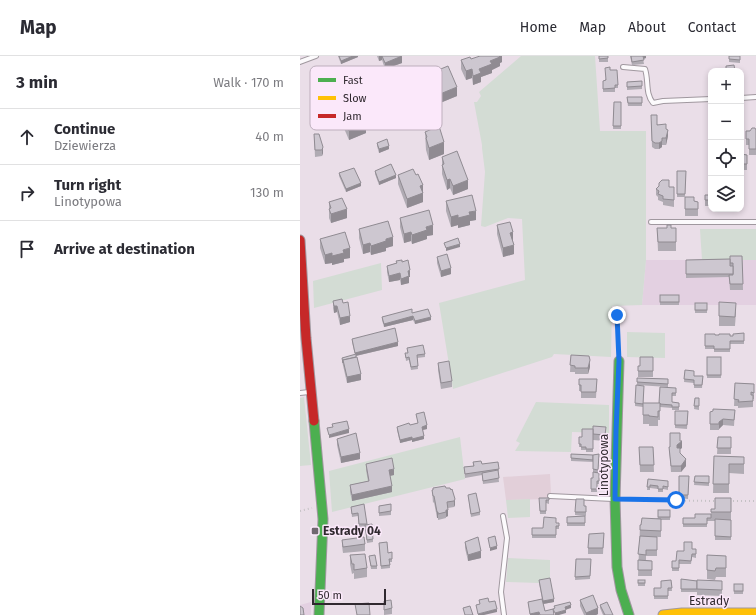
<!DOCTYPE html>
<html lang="en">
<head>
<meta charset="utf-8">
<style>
	:root { --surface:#fff; --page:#f7f7f7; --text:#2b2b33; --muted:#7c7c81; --line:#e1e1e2 }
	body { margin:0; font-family:"Fira Sans",sans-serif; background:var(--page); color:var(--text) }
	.controls { position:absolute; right:12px; top:12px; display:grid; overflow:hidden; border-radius:8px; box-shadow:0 2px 6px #0003 }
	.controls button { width:36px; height:36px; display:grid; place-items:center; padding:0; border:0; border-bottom:1px solid var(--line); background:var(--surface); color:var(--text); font:20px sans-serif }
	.scale { position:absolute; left:12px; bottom:10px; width:74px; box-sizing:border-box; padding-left:4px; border:2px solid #30292f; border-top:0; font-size:11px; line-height:14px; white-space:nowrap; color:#30292f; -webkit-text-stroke:3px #fbe8fa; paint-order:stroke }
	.stop { position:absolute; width:12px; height:12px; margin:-9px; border:3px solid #1a73e8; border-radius:50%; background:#fff }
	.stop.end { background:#1a73e8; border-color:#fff; box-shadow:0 1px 4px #0008 }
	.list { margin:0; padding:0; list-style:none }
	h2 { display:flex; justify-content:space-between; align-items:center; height:52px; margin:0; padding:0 16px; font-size:17px }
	h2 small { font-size:13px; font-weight:400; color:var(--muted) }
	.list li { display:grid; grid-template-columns:26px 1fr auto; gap:12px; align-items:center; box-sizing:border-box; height:56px; padding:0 16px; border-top:1px solid var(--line) }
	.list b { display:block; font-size:15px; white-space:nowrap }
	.list p { margin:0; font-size:13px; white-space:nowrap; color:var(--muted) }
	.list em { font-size:13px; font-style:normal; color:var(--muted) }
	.icon { flex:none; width:22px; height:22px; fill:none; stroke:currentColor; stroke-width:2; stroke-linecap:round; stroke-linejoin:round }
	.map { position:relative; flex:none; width:456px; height:559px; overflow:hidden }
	header { display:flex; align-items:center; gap:24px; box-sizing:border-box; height:56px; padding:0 20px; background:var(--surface); border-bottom:1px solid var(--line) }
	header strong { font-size:19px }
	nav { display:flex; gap:22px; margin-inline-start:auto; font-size:14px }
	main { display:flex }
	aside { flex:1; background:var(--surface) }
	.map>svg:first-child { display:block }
</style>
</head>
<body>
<header>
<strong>Map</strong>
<nav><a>Home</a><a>Map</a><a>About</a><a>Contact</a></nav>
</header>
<main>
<aside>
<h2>3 min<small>Walk · 170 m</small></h2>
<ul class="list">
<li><svg class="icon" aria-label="ahead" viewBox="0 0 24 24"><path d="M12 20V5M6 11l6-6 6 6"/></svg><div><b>Continue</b><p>Dziewierza</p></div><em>40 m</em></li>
<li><svg class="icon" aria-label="right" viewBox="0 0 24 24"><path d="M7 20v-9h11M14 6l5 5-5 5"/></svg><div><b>Turn right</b><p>Linotypowa</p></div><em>130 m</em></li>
<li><svg class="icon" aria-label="arrive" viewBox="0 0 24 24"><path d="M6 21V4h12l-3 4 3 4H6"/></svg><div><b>Arrive at destination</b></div></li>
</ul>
</aside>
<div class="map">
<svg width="456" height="559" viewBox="0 0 456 559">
	<rect width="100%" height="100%" fill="#eadee8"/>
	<g fill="#e3d0e1">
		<path d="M346,204h110v45h-114z"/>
		<path d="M11,546v13h-11v-10z"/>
	</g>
	<path fill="#e2cfd9" d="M250,418l1,20h-3v5l-42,1 -3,-23z"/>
	<g fill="#d3dcd4">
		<path d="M221,0h74l5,75h46v129l-4,45 -30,1 -1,51 -57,-3 -2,3 -99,32 -14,-86 86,-23 -3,-61 -14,-1 -23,9 -4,-1 4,-54 -3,-24v-3l-8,-43h3l4,-6 -2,-4z"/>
		<path d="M400,173h56v31h-54z"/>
		<path d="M81,207l1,27 -68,18 -1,-27z"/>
		<path d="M327,276l38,1v25l-38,-1z"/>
		<path d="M4,341l7,68 -11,1v-68z"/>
		<path d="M236,346l73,3v28l-37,-1 -1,20 -56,-1 5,-8 -4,-2z"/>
		<path d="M160,381l5,42 -133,33 -3,-41z"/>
		<path d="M230,443v18l-22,1 -2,-18z"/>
		<path d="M208,502l42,2v21l-11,2 -33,-1z"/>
	</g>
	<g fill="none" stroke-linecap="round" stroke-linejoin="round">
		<g stroke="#a0989f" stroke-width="6">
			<g id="lane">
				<path d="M0,6l16,-6"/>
				<path d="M323,11l22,2c4,12 0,24 8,34l10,-2 48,-2"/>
				<path d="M441,42l15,-1"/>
				<path d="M351,166h105"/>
				<path d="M0,337l9,-1"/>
				<path d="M250,440l63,3"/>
				<path d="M203,460l4,22 -6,54 3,23"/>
			</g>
		</g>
		<g stroke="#a0989f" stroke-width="11">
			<g id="fast">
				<path d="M319,305l-4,138 2,68 4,23 8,25"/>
				<path d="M14,365l9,98 -4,96"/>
			</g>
		</g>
		<g stroke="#a0989f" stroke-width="11">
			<path id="slow" d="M363,559l19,-2h74"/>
		</g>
		<g stroke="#a0989f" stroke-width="11">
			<path id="jam" d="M0,184l6,98 8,83"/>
		</g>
		<g stroke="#c5c2c5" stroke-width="2" stroke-dasharray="1 3" stroke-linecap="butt">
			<path d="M317,259l2,37"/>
			<path d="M325,444l92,1"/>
			<path d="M429,445h27"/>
			<path d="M0,455l12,-3"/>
		</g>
		<use href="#lane" stroke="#fcfafc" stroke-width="4"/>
		<use href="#fast" stroke="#4caf50" stroke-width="9"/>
		<use href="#slow" stroke="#ffc107" stroke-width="9"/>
		<use href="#jam" stroke="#c62828" stroke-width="9"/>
	</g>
	<g fill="#b0abb3">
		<path d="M38,0h20v1l-17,7z"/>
		<path d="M77,0h24l1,7 -17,6 -3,-9 -3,1z"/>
		<path d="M202,0v6l-2,1v3l-8,4v3l-11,4v5l-8,3 -1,-7 -6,2 -5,-11v-9z"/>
		<rect x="299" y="0" width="9" height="6"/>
		<path d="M330,0h16v2l-3,1 1,5 -12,1z"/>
		<path d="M440,0v7l-11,-1v-3z"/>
		<path d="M310,14l8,15v3h-3v4h-12v-8z"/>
		<path d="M131,17l26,23 -17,7 -9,-21z"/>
		<path d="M47,19l18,18 -12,6 -6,-15z"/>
		<path d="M342,25v8l-15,1v-8z"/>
		<path d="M101,29l25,24 -16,7 -9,-22z"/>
		<path d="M327,41h15v9h-14z"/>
		<path d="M71,42l25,23 -17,7 -8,-21z"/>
		<path d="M314,46h7v27h-8z"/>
		<path d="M40,54l26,23 -17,7 -9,-21z"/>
		<path d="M351,65l15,8 2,7 -2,9h-4v2l-3,2h-4l-3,-2z"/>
		<path d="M456,74v25h-7v-10h-3v-14z"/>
		<path d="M125,76l19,22 -15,6 -3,-10z"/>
		<path d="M14,78l9,19 -1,3 -7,1z"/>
		<path d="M77,87l12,6 -10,4 -2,-7z"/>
		<path d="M441,98l6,1v15h-6z"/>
		<path d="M142,101l26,32 -15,6 -3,-7 -3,2 -5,-16z"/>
		<path d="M75,115l21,7 -17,7 -4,-11z"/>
		<path d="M377,115h9l-1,26h-8z"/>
		<path d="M39,117l22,13 -15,6 -7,-16z"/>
		<path d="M98,119h18l7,10v17l-16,6 -9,-24z"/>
		<path d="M369,131h5v20l-11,-2v-3l-5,-2v-3l-2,-2v-6z"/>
		<path d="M411,138v15h22v1h-23v-4h-5v-11h5z"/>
		<path d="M385,141l9,4 4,1v14h-13z"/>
		<path d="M146,145l30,19 -6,1v4l-12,3v-3l-7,2 -5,-16z"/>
		<path d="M29,146l18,16 -16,5 -2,-5z"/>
		<path d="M100,162l33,17 -6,1v3l-15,5 -1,-3 -7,2 -4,-16z"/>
		<path d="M197,169l16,16 1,13 -11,3 -6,-23z"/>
		<path d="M357,172h19v23h-18z"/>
		<path d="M59,173l34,17 -7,2v3l-15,4 -1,-3 -7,2 -4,-16z"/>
		<path d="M20,183l30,19 -6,1v3l-12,3v-2l-7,1 -5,-16z"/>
		<path d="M442,200l1,34h-13l-1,-13 -43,1v-18l44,-1z"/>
		<path d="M137,201l14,17 -10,3 -4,-14z"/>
		<path d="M96,205l6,1 8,15h-1v6l-8,2 -1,-5 -11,2 -2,-10v-6l9,-3z"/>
		<rect x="360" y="239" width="19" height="10"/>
		<path d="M33,245l10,2 7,19 -10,3 -3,-13 -3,1 -1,-5z"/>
		<path d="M419,246l17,10 -1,14h-16z"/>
		<rect x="395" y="247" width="12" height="10"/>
		<path d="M112,257l19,7 -16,4 -2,-4 -29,7 -2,-7v-3z"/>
		<path d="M444,277v11h-14v8h-16v-3h-9v-15l10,1 18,1z"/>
		<path d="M52,283l46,7 -42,10 5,24 -14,3 -5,-22v-3l13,-3 -3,-13z"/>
		<path d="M107,292l18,6v3l-8,1 1,11 -7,1 -2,-10 -3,1 -1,-8h3z"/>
		<path d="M271,299l19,12 -2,7h-13v-2h-5z"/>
		<path d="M353,301v20h-15v-11h2z"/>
		<rect x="407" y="301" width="14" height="21"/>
		<path d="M138,307l14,18v6l-11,2 -3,-19z"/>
		<path d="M385,314l9,6h9l-1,12h-8v-5l-10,-1z"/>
		<path d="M337,322l31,1v8l-31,-2z"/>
		<path d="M279,323h18l-1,19h-15v-7h-2z"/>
		<path d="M435,327l19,1v15h-1v8l-15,1v-2h-4z"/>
		<path d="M344,330l-1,21 -8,-1v-3z"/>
		<path d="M360,331l16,4v5h-4v6l7,1v7h-7v-2l-12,-1v13h-2v6h-9v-2h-6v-21h16z"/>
		<path d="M395,342h4v12l-5,-1z"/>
		<path d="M435,354l-1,16 -11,-1 -4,4v1h-9v-18z"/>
		<path d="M375,355h13l-1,18 -12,-1z"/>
		<path d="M116,358l11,15 -4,1 1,9 -12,3v-2l-12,3 -3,-13v-3l13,-2 8,-2z"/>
		<path d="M282,373l24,4 -1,8 -12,-1v-2v14h-7v-2h-5v-3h-2v-3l3,-7z"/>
		<path d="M418,381h13v17h-14z"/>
		<path d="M37,383l23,20 -19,4 -4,-18z"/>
		<path d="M380,385l2,7 -2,1v4l6,13 -5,6h-10l-2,-25h1z"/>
		<path d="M339,391h14l1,25h-14z"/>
		<path d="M271,398l22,1 6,-1 -1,19h1v11h-2v8h-6v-14h2v-16l-22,-1z"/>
		<path d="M414,400l30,1v17l-15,-1v20h-16z"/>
		<path d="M173,406l26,7 -1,3 1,10 -16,2 -1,-9 -17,3 -1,-11 9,-1z"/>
		<path d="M66,408l28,11 -4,1 2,16 -40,9 -2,-9v-7l18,-4 -2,-11z"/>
		<path d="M379,420h10l-1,23 -9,-1z"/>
		<path d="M395,420h14v10l-15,-1z"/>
		<path d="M348,423l20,5v6l-5,-1v3h-5v-3l-8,-1v2h-3z"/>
		<path d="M146,432l6,1 3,16 -1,2 -6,1v8l-2,1v1l-8,2v-2h-1l-3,-16 -1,1 -1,-13z"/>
		<path d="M168,439l12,17v3l-9,2z"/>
		<path d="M239,442h10v6l-3,-1v11h-6z"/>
		<path d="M431,442v42h-16v-19h-8v6h-24v-9h12l16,-4v-5h4z"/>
		<path d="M64,448l3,21 6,14v3l-6,1 -2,-16 -6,1 -1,-12 -6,1 -1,-10z"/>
		<path d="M91,448v11l-12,1v-10z"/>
		<path d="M284,450h2v10l-11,-1v-3z"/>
		<path d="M358,454h12v10h-9v17h-12h8v19h-11v4l6,1v15h-14l2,-51 18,-7z"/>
		<path d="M285,460v10h-18v-9z"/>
		<path d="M256,467l3,3v3h-3v9h-24v-10h11z"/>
		<path d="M304,477l-1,21h-15v-6z"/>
		<path d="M42,484l23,4v7l-22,2 -1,-7z"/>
		<path d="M165,486l16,16 -13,3 -3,-13z"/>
		<path d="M79,487l9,10 4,-1v10h-2v6l-9,1z"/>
		<path d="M392,493h4v9l-4,-1 -1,7h-12v7h-7v-10h4l8,-10z"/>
		<path d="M50,499l17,13v9l-13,2v-6l-2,1 -2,-10z"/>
		<path d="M407,499l19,1v21h-10l-1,3 -8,-1z"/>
		<path d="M69,500l8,10v3h-6z"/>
		<path d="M276,503h15l-1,20 -15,1z"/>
		<path d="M381,523l16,2h25v15l-25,-1v-3h-16z"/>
		<path d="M239,524l15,22 -11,2 2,7 9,4h-24l-2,-13 14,-3 -3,-16z"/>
		<rect x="338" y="524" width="7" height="6"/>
		<path d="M371,524l1,11h-4v8h-14v-11h7z"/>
		<rect x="434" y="528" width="9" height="10"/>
		<path d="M280,544l18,14 -2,1h-12l-4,-9z"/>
		<path d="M84,545l8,7v6l-8,1z"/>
		<path d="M300,549l13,10h-10l-3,-7z"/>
	</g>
	<g fill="#908b92">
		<path d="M53,0h5v1l-17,7v-3z"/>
		<path d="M79,0h3v4l-3,1z"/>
		<path d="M102,0v7l-17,6v-6z"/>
		<path d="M199,0h3v6l-2,1v3l-8,4v3l-11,4v5l-8,3v-9l6,-7z"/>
		<path d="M343,0h3v2l-3,1z"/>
		<path d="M172,13v9l-6,2v-9z"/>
		<path d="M65,28v9l-12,6v-10z"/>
		<path d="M157,31v9l-17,7v-9z"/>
		<path d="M126,43v10l-16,7v-10z"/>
		<path d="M96,56v9l-17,7v-9z"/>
		<path d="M66,68v9l-17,7v-9z"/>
		<path d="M368,74v6l-2,9v-7z"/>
		<path d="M362,85v6l-3,2v-6z"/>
		<path d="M144,86v12l-15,6v-12z"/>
		<path d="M89,90v3l-10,4v-4z"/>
		<path d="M23,91v6l-1,3v-6z"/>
		<path d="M96,119v3l-17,7v-3z"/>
		<path d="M150,123v9l-3,2v-10z"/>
		<path d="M168,124v9l-15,6v-9z"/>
		<path d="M61,127v3l-15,6v-3z"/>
		<path d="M123,129v17l-16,6v-9l13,-13z"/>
		<path d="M47,153v9l-16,5v-9z"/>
		<path d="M176,155v9l-6,1v4l-12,3v-10l11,-6z"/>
		<path d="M158,159v10l-7,2v-10z"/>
		<path d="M133,169v10l-6,1v3l-15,5v-9l14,-8z"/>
		<path d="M111,176v9l-7,2v-9z"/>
		<path d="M213,176v9l-3,1v-9z"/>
		<path d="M93,181v9l-7,2v3l-15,4v-9l15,-7z"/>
		<path d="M70,187v9l-7,2v-9z"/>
		<path d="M160,188v3l-14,4v-3z"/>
		<path d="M214,189v9l-11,3v-9z"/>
		<path d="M50,192v10l-6,1v3l-12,3v-9l11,-6z"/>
		<path d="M32,197v10l-7,1v-9z"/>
		<path d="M151,212v6l-10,3v-6z"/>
		<path d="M110,214v7h-1v6l-8,2v-6l7,-8z"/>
		<path d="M100,217v7l-11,2v-6z"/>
		<path d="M34,250h3v6l-3,1z"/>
		<path d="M50,260v6l-10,3v-7z"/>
		<path d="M113,260v4l-29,7v-3z"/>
		<path d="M131,261v3l-16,4v-3z"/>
		<path d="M98,286v4l-43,10v-3z"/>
		<path d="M290,304v7l-2,7v-6z"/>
		<path d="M61,318v6l-14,3v-6z"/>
		<path d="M423,363v6l-4,4v-7z"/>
		<path d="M127,369v4l-5,1v-3z"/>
		<path d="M49,373v4l-20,5v-3z"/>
		<path d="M124,380v3l-12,3v-3z"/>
		<path d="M112,381v3l-12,3v-3z"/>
		<path d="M382,385v7l-5,3v-6z"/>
		<path d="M60,397v6l-19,4v-6z"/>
		<path d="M386,403v7l-5,6v-6z"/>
		<path d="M94,413v6l-5,1v-6z"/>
		<path d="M92,430v6l-40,9v-6z"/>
		<path d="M155,443v6l-1,2v-6z"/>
		<path d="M146,454h2v6l-2,1z"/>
		<rect x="137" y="456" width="1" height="6"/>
		<path d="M197,490v3l-7,2v-3z"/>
		<path d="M181,495v7l-13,3v-6z"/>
		<path d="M254,543v3l-11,2v-3z"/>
		<path d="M271,549v3l-6,2v-3z"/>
		<path d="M298,552v6l-2,1h-10v-2z"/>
		<path d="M197,553v3l-13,3h-6v-1z"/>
		<path d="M266,554v3l-7,2h-4v-2z"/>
		<path d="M239,556v3h-9v-1z"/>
	</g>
	<g fill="#cdc7d0" stroke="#908b92">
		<path d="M39,0h14l-12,5z"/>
		<path d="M82,0h20l-17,7z"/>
		<path d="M180,0h19l1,1 -10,4 2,3 -13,5 2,4 -8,3 -1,-7 -6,2 -5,-11 9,-3 1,2z"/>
		<path d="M299,0h9v2l-9,1z"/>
		<path d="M331,0h12l1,4 -12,2z"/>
		<path d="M429,0h11v4l-11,-1z"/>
		<path d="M434,9l1,6h-9v-5z"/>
		<path d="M148,10l9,21 -17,7 -9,-21z"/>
		<path d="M310,11v3h7l1,15h-3v3l-12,1v-8l3,-1 -1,-12z"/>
		<path d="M342,25v5l-15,1v-5z"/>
		<path d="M327,41h15v6h-14z"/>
		<path d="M314,46h7v24h-8z"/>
		<path d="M57,47l9,21 -17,7 -9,-21z"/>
		<path d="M351,59h6v10l9,-1v5l2,1 -2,8h-4v3l-3,2h-4l-3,-2z"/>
		<path d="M139,70l5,16 -15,6 -3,-10 1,-1 -2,-5z"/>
		<path d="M452,72h3l1,2v19h-7v-10h-3v-8h4z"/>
		<path d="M14,78h5l4,13 -1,3h-7z"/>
		<path d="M87,83l2,7 -10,3 -2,-6z"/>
		<path d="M157,95l11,29 -15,6 -3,-7 -3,1 -5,-15 2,-1 -2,-7z"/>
		<path d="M441,98l6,1v9h-6z"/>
		<path d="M91,108l5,11 -17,7 -4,-11z"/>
		<path d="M54,112l7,15 -15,6 -7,-16z"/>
		<path d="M113,113l3,6 2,-1 5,11 -3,1 3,7 -16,6 -9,-24z"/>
		<path d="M377,115h9l-1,23h-8z"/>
		<path d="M362,124h7v7h5v13l-11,-1v-3l-5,-2 1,-3 -3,-2 3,-3v-3z"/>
		<path d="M410,138h1v10h-1v-4h-5v-5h5z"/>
		<path d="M172,139l4,16 -7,1 1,3 -12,3v-3l-7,2 -5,-16z"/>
		<path d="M385,141h9v4l4,1v7h-13z"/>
		<path d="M42,142l5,11 -16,5 -2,-5 2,-1 -2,-6z"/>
		<path d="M129,154l4,15 -7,2 1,3 -15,5 -1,-3 -7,2 -4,-16z"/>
		<path d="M88,165l5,16 -7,2v2l-15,5 -1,-3 -7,2 -4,-16z"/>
		<path d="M210,166l3,10 -3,1 4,12 -11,3 -6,-23z"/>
		<path d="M367,169h4v3h5v14h-18l-1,-14h10z"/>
		<path d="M45,176l5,16 -7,2 1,3 -12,3v-3l-7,2 -5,-16z"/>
		<path d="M158,182l2,6 -14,4 -2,-5z"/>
		<path d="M147,198l4,14 -10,3 -4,-14z"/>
		<path d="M430,200h12l1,28h-13l-1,-9h4v-12h-3z"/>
		<path d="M430,203v7h3v8h-47v-14z"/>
		<path d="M102,204v2l6,-2 2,10 -2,1 1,5 -8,3 -1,-6 -11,3 -2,-10 10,-3 -1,-2z"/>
		<rect x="360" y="239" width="19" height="7"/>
		<path d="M42,243l1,4 5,-1 2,14 -10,2 -3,-12h-3l-1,-5z"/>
		<path d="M419,246l17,1 -1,14 -16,-1z"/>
		<rect x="395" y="247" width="12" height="7"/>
		<path d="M112,253v4l16,-4 3,8 -16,4 -2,-5 -29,8 -2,-7z"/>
		<path d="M95,272l3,14 -43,11 -3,-14z"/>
		<path d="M444,277v8h-14v8h-16v-3h-9v-12h10v1h4v-1h11v2h3v-2z"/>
		<path d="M123,289l2,9 -8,1 1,11 -7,1 -2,-10 -3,1 -1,-5h3l-1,-5z"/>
		<path d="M56,298v3l-13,3v3l-1,-5z"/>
		<path d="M271,299l18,1 1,4 -2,8h-13v-2l-5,-1z"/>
		<path d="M57,301l4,17 -14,3 -4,-17z"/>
		<path d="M340,301h13v14h-15v-5h2z"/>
		<rect x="407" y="301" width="14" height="18"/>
		<path d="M149,305l3,20 -11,2 -3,-20z"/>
		<path d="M385,314l9,1v5h9l-1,9h-8v-5l-10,-1z"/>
		<path d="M337,322l31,1v5l-31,-2z"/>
		<path d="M279,323h18l-1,13h-15v-7h-2z"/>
		<path d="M435,327l19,1v9l-3,-1v3h2v6l-15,1 1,-2 -5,-1z"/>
		<path d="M336,329l8,1 -1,18 -8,-1z"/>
		<path d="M360,331l16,1v5h-4v9l7,1v4h-7v-2l-12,-1v-1h-1z"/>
		<path d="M395,342h4v8h-5z"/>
		<path d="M343,347h17v8h-2v6l-9,-1v-1h-6z"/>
		<path d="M413,353l22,1 -1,10 -11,-1 -4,3v2h-9v-12l3,-1z"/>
		<path d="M375,355h13l-1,14h-12z"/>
		<path d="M124,356l3,13 -5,2 2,9 -12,3v-2l-12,3 -3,-13 12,-4 1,2 8,-2 -2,-9z"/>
		<path d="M47,365l2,8 -20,6 -2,-7 6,-1 -1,-3z"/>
		<path d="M293,370l13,1 -1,8 -12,-1z"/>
		<path d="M282,373h11v20h-7v-2h-5v-3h-2v-7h3z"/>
		<path d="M56,377l4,20 -19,4 -4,-18z"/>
		<path d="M370,377h10v8h2l-5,4v3h3v5l6,6 -5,7h-10l-2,-19h1z"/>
		<path d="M418,381h13v11h-14z"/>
		<path d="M339,391h14l1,18h-14z"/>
		<path d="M271,398l22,1v5l-22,-2z"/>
		<path d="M299,398l-1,16 -5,-1v-14z"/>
		<path d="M414,400l30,1v7h-15v20h-16z"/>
		<path d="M92,402l2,11 -5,1 3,16 -40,9 -2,-10 19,-4 -3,-17z"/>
		<path d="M181,405l1,3 16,-2 1,7 -34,5 -1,-7 10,-1 -1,-4z"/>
		<path d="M198,414l1,8 -16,3 -1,-8z"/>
		<path d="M293,416l6,1v8h-2v8h-6v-11h2z"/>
		<path d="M379,420h10l-1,19h-9z"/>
		<path d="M395,420h14v7l-15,-1z"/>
		<path d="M348,423l20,2v6l-5,-1v3h-5v-3l-8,-1v2h-3z"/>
		<path d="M145,430l1,2h4l1,2 1,-1 3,10 -1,2 -7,1 1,8h-2v2l-8,2v-2h-1l-3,-16h-1l-1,-6h1v-2z"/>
		<path d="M176,437l4,19 -9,2 -3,-19z"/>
		<path d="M239,442h10v2h-3v11h-6z"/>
		<path d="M415,442h16v14h-20v-3h4z"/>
		<path d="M276,443h8v7h2v6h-11z"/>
		<path d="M64,448l3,20h-8l-1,-11 -6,1 -1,-7z"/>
		<path d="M91,448v7l-12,2v-7z"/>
		<rect x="358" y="454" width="12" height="7"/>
		<path d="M395,458h16v4h-4v6h-24v-6h12z"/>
		<path d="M285,460v7h-18v-6z"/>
		<path d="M244,461l12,1v5h3v3h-3v9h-24v-7h11z"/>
		<path d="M342,462l19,1v12l-21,-1v-5h1z"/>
		<path d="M415,463l16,1v17l-16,-1z"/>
		<path d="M72,468l1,15 -6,1 -2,-15z"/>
		<path d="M304,477l-1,15h-15l1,-14z"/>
		<path d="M195,480l2,10 -7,2 -2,-10z"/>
		<path d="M340,480l17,1v13h-11v5l-8,-1z"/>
		<path d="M64,481l1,7 -22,3 -1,-7z"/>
		<path d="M178,481l3,14 -13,4 -3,-13z"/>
		<path d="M87,486l1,11 4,-1v7h-3l1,6 -9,1 -2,-23z"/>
		<path d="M384,486h8v7h4v5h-4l-1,7 -12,-1v8h-7v-7h4l1,-10h7z"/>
		<path d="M65,498l2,14 -13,2v-6h-2l-2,-9z"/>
		<path d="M75,499l2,11h-6l-2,-10z"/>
		<path d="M407,499l19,1v12h-10l-1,3 -8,-1z"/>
		<path d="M276,503h15l-1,17 -15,1z"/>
		<path d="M338,504l14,1v9h-14z"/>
		<path d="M250,522l4,21 -11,2 -4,-21z"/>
		<path d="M381,523l16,2v8h-16z"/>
		<rect x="338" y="524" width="7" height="3"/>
		<path d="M371,524l1,8h-4v8h-14v-8h7v-7z"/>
		<path d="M397,524l25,1v9l-25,-1z"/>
		<rect x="434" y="528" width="9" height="7"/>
		<path d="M293,539l5,13 -12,5 -6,-13z"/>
		<path d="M188,542l1,4 6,-1 2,8 -19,5 -2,-9 4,-1 -1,-4z"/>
		<path d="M242,543l3,12 8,-2 1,6h-14l-1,-3 -9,2 -2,-12z"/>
		<path d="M91,544l1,8 -8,2v-9z"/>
		<path d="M270,546l1,3 -6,2 1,3 -11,3 -2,-4 2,-1 -1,-2z"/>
		<path d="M307,546l6,13h-8l-5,-10z"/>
		<path d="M69,547l1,12h-13l-2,-11z"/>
		<path d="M0,550l3,2 1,7h-4z"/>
		<path d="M170,550l3,9h-8l-2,-7z"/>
	</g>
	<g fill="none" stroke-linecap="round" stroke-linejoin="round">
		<path stroke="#1a73e8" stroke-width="5" d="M317,259l2,46 -3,70 -1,68 61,1"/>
	</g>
	<rect fill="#716870" stroke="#fbe8fa" stroke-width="1.5" x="11" y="471" width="8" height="8" rx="2"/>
	<g text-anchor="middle" stroke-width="3" stroke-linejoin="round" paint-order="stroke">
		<g font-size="12" fill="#30292f" stroke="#fbe8fa">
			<text transform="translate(304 409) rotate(-90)" y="4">Linotypowa</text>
			<text x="409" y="549">Estrady</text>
		</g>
		<g font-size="12" font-weight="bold" fill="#30292f" stroke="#fbe8fa" text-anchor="start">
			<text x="23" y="479">Estrady 04</text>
		</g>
	</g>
	<rect x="10" y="10" width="132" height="64" rx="6" fill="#fbe8fa" stroke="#beafbd" stroke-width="1"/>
	<rect x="18" y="22" width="18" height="4" fill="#4caf50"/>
	<rect x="18" y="40" width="18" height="4" fill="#ffc107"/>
	<rect x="18" y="58" width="18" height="4" fill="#c62828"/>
	<g font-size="11" fill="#30292f">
		<text x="43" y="28">Fast</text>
		<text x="43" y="46">Slow</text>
		<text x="43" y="64">Jam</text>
	</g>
</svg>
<div class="controls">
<button>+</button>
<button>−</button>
<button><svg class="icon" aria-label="locate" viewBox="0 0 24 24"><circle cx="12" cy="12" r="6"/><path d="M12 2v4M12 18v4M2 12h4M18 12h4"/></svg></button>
<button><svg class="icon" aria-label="layers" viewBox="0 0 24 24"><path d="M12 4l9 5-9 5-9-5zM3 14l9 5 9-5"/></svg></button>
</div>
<div class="scale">50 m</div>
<div class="stop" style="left:376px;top:444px"></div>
<div class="stop end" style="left:317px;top:259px"></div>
</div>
</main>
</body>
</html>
